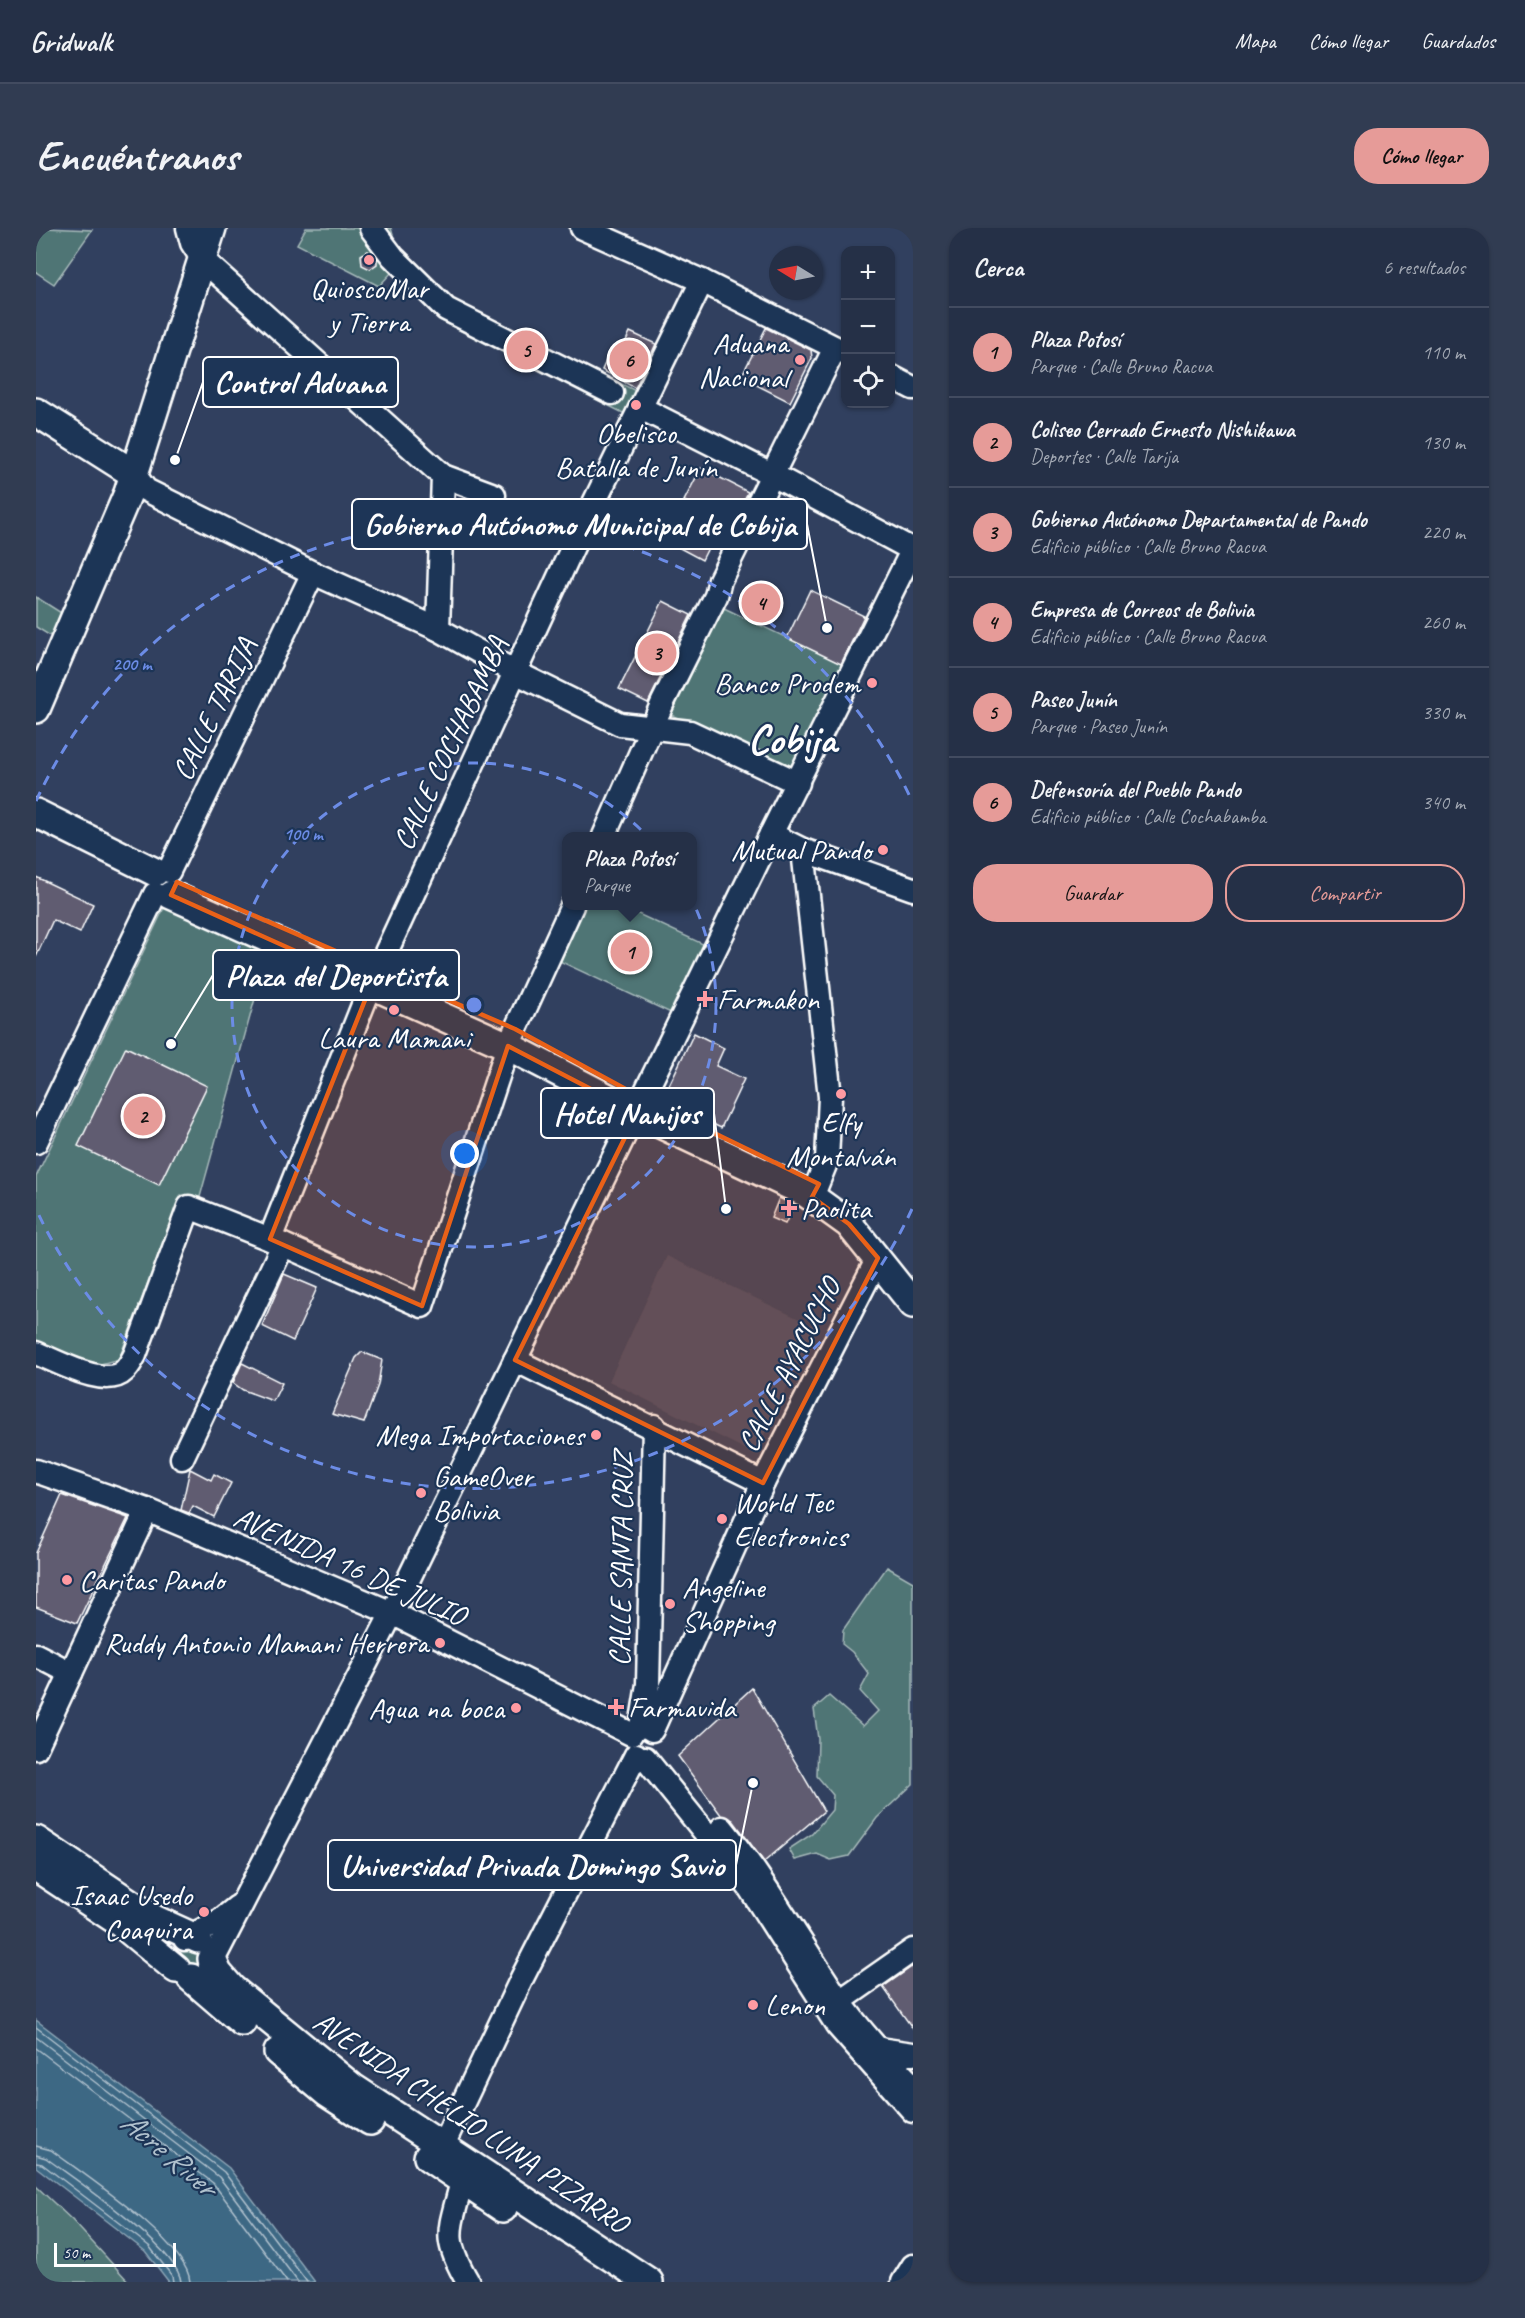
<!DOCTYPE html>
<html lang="es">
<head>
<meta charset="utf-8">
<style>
	:root { --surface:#253047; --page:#313c52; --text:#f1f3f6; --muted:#a3a9b4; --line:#424b60; --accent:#e69b98 }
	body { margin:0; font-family:Caveat,sans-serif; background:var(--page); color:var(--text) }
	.controls { position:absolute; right:18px; top:18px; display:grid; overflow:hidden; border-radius:12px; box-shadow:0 2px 4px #0004 }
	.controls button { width:54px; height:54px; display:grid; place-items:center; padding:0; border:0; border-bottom:2px solid var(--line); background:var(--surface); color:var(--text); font:30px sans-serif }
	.compass { position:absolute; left:733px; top:18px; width:54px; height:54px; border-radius:50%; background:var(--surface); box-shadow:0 2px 4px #0004; rotate:280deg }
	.scale { position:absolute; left:18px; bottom:15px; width:122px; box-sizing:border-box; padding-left:6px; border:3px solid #fff; border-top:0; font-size:16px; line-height:21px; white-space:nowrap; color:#fff; -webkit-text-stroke:4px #1d3557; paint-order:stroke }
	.you { position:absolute; left:429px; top:926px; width:21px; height:21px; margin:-15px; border:4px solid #fff; border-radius:50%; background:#1a73e8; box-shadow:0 0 0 9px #1a73e833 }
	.badge { display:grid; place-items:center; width:39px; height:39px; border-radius:50%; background:var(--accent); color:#111; font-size:20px; font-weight:700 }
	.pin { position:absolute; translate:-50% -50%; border:3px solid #fff; box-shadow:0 2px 6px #0006 }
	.popup { position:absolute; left:526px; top:604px; width:135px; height:78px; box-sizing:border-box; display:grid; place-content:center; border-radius:12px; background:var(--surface); filter:drop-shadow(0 2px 4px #0005); font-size:20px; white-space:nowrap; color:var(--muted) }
	.popup b { font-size:22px; color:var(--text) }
	.popup::after { content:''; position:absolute; left:50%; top:100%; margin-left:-12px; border:12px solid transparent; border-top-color:var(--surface) }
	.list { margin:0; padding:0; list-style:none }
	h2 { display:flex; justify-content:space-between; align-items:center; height:78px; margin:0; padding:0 24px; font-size:26px }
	h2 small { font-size:20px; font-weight:400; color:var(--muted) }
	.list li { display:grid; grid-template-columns:39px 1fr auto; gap:18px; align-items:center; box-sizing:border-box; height:90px; padding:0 24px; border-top:2px solid var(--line) }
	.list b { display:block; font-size:22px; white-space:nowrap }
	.list p { margin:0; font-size:20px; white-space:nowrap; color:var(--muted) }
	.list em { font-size:20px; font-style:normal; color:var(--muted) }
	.actions { display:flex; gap:12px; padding:18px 24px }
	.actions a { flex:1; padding:14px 0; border:2px solid var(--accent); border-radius:24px; text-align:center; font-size:21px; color:var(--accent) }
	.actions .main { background:var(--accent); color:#111 }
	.icon { flex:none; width:33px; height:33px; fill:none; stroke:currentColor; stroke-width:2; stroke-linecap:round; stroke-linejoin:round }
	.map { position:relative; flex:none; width:877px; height:2054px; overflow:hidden; border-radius:24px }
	header { display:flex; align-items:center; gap:36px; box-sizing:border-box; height:84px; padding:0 30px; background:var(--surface); border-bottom:2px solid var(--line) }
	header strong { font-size:28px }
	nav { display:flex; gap:33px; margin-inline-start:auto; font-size:21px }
	.intro { display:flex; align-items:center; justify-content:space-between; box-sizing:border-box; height:144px; padding:0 36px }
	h1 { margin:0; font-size:42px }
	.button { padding:15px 27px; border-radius:24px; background:var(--accent); color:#111; font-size:21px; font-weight:700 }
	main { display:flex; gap:36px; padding:0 36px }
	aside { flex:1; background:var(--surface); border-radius:24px; box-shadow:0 2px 4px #0004 }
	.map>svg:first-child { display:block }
</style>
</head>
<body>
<header>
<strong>Gridwalk</strong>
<nav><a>Mapa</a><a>Cómo llegar</a><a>Guardados</a></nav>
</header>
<div class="intro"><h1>Encuéntranos</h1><a class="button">Cómo llegar</a></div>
<main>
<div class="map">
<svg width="877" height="2054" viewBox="0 0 877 2054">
	<rect width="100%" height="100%" fill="#31405f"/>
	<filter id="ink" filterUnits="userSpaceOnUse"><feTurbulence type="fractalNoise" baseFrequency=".0167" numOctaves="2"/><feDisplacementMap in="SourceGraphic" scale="12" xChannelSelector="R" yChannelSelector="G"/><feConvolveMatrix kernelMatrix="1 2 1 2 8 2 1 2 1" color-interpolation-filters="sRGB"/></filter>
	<g filter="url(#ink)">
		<path fill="#434c67" d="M631,1028l149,71 -61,127 -146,-73z"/>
		<g fill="#4f7475" stroke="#a7baba" stroke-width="1.5">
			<path d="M9,0l47,2 -38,54 -18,-12v-31z"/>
			<path d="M270,0h85l5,18 57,55 183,90 -11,23 -186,-94 -47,-48 -13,14 -82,-42z"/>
			<path d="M0,369l30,19 -14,21 -16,-10z"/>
			<path d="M688,380l120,57 -47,96 -7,6 -119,-52z"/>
			<path d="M544,678h41l84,39 -32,69 -118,-55z"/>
			<path d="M128,680h18l87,40 -69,249 -19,-2 -62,164 -22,6 -61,-23v-165z"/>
			<path d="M851,1339l26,15v202l-36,34 -28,38 -18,4 -14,-6 -22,6 -6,-11 23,-15 20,-24 1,-15 -16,-19 1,-37 -4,-30 15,-13 34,30 15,-15 -18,-20 9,-17 -17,-22 -10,-8 1,-14z"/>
			<path d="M148,1720l19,2 -4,18 -7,3 -13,-16z"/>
			<path d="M0,1958l36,34 57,62h-93z"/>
		</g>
		<path fill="#3d6784" stroke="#8ba4b5" stroke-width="1.5" d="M0,1792l193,148 86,114h-146l-24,-31 -109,-84z"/>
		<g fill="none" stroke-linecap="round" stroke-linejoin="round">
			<g stroke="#b1c2ce" stroke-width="1.5">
				<path d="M0,1799l188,145 83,110"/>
				<path d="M0,1809l183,140 79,105"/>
				<path d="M0,1820l177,135 74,99"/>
				<path d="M0,1918l15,4c32,24 137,93 139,132"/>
				<path d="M0,1927l10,3c28,21 133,91 135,124"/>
				<path d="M0,1935l6,1 107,82 23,30 1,6"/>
			</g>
		</g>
		<g fill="#605b71" stroke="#fff" stroke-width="1.5">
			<path d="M332,23l9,8v5l-7,5 -8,-4 -1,-10z"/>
			<path d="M730,100l45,22 1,8 -22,44 -49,-25z"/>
			<path d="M594,104l26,12 -21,44 -33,-18 9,-20 9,4z"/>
			<path d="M665,240l47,24 -19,37 -9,-5 -18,36 -30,-16 20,-39 -8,-4z"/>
			<path d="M774,362l54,26 -23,48 -54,-26z"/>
			<path d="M627,373l28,14 -43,88 -29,-14z"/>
			<path d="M0,649l57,27 -13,29 -27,-13 -17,37z"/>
			<path d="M658,805l30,15 -8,18 28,13 -23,49 -59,-28z"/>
			<path d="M90,819l81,39 -48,99 -81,-39z"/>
			<path d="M743,970l15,7 -9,19 -14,-6z"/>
			<path d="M248,1046l33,14 -24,53 -31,-15z"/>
			<path d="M326,1124l20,8 -4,25 -14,38 -32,-9 24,-56z"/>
			<path d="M206,1135l40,20 -9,18 -30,-11 -10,-7z"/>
			<path d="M154,1241l21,11 3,-6 17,9 -17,34 -21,-11 -4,7 -8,-3z"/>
			<path d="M26,1267l66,23 -51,105 -41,-16v-54z"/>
			<path d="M716,1460l72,123 -60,51 -31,-42 -12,-5 -43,-59z"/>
			<path d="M877,1738v63l-30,-42z"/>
		</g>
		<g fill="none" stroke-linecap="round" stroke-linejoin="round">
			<g stroke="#fff" stroke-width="27">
				<g id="minor">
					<path d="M152,0l4,15 11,17 240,216 51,19"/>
					<path d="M335,0l22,29 53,52 166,84"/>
					<path d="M546,0l120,53 144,72"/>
					<path d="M854,148l23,12"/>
					<path d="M605,180l132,67 140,75"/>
					<path d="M98,246l12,16 167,83 125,56 77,43 105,52 70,8 108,51"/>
					<path d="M402,401l5,-153"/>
					<path d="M735,606l32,16 110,39"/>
					<path d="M568,608l59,-134 53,-106 4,-16 115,-232"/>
					<path d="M767,622l27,247 -3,63 -15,37"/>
					<path d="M133,643l144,-298"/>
					<path d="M0,914l119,-248"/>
					<path d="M234,1011l101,-254 205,-445 126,-259"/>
					<path d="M0,1125c21,8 70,36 88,18 5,-4 8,-11 11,-16l54,-148 81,32 152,67 86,-260 64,-140"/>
					<path d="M479,1132l248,123"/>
					<path d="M146,1230l101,-213"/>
					<path d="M0,1243l111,39 245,103 239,121"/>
					<path d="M0,1427l35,18"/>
					<path d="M605,1499l7,-43 6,-258"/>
					<path d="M616,1502l111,-247 115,-225"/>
					<path d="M0,1520l111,-238"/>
					<path d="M609,1530l104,129 88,138 76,86"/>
					<path d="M686,1600c45,55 77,113 116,171 22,32 49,60 75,87"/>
					<path d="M149,1711l36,-19 16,-13"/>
					<path d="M174,1738l182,-353 379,-779 142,-285"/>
					<path d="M804,1773l73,-51"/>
					<path d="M836,1820l41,6"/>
					<path d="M407,1917l79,-167 114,-223"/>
					<path d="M426,1953c-12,50 -21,55 6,101"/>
					<path d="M867,2054l10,-16"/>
				</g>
			</g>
			<g stroke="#fff" stroke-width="32">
				<g id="major">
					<path d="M0,184l98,62"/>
					<path d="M0,481l92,-216 84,-265"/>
					<path d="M0,585l119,59"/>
					<path d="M135,667l337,151 129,67 169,80 43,31 64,80"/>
					<path d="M0,1612l118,79 44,20"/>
					<path d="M0,1639l83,55 57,47"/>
					<path d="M176,1731l6,14 14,16 120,98 297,195"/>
					<path d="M155,1750l51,44"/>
					<path d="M242,1824l49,41 43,28"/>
					<path d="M392,1929l75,51"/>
				</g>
			</g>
			<use href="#minor" stroke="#1d3557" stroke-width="22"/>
			<use href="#major" stroke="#1d3557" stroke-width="27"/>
		</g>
	</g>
	<path fill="#e96118" fill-opacity="0.2" stroke="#e96118" stroke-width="4.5" stroke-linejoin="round" d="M141,654l338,147 129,70 175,85 -7,13 37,27 29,34 -115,225 -248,-123 122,-247 -129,-67 -86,260 -152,-67 101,-254 -200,-90z"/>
	<g fill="none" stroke="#6c8ce6" stroke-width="3" stroke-dasharray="10 8">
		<circle cx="438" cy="777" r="242"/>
		<path d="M876 981A483 483 0 0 1 0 981M0 573A483 483 0 0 1 876 573"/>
	</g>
	<g fill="#ff9aa2" stroke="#1d3557" stroke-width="2">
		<circle cx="333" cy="32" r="6"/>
		<circle cx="764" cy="132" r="6"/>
		<circle cx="600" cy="177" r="6"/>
		<circle cx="836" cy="455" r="6"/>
		<circle cx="847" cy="622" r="6"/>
		<path d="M666 762h6v6h6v6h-6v6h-6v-6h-6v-6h6z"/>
		<circle cx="358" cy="782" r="6"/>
		<circle cx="805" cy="866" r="6"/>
		<path d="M750 971h6v6h6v6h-6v6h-6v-6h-6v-6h6z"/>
		<circle cx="560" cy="1207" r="6"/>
		<circle cx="385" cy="1265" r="6"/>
		<circle cx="686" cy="1291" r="6"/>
		<circle cx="31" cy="1352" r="6"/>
		<circle cx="634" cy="1376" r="6"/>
		<circle cx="404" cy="1415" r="6"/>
		<path d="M577 1470h6v6h6v6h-6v6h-6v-6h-6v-6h6z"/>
		<circle cx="480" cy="1480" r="6"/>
		<circle cx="168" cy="1684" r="6"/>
		<circle cx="717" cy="1777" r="6"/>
	</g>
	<g text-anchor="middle" stroke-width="4.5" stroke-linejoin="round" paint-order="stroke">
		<g font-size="30" fill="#fff" stroke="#1d3557" text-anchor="start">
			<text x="333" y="70" text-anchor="middle">QuioscoMar<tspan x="333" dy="34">y Tierra</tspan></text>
			<text x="752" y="125" text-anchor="end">Aduana<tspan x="752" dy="34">Nacional</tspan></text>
			<text x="600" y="215" text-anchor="middle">Obelisco<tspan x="600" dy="34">Batalla de Junín</tspan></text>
			<text x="824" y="465" text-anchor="end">Banco Prodem</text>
			<text x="835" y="632" text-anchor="end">Mutual Pando</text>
			<text x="681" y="781">Farmakon</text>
			<text x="358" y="820" text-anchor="middle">Laura Mamani</text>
			<text x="805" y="904" text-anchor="middle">Elfy<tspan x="805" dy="34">Montalván</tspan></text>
			<text x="765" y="990">Paolita</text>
			<text x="548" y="1217" text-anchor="end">Mega Importaciones</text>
			<text x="397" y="1258">GameOver<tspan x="397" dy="34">Bolivia</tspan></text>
			<text x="698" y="1284">World Tec<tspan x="698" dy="34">Electronics</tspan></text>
			<text x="43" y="1362">Caritas Pando</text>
			<text x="646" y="1369">Angeline<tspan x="646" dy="34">Shopping</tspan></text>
			<text x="392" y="1425" text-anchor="end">Ruddy Antonio Mamani Herrera</text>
			<text x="592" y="1489">Farmavida</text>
			<text x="468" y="1490" text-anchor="end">Agua na boca</text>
			<text x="156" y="1677" text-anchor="end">Isaac Usedo<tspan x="156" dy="34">Coaquira</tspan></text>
			<text x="729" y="1787">Lenon</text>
		</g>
		<g font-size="30" fill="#fff" stroke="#1d3557">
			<text transform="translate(178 481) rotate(-64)" y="10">CALLE TARIJA</text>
			<text transform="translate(414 515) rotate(-65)" y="10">CALLE COCHABAMBA</text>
			<text transform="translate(753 1137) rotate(-63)" y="10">CALLE AYACUCHO</text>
			<text transform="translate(585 1331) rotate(-89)" y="10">CALLE SANTA CRUZ</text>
			<text transform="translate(314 1338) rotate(24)" y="10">AVENIDA 16 DE JULIO</text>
			<text transform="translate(435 1894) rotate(34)" y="10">AVENIDA CHELIO LUNA PIZARRO</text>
		</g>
		<g font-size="32" font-style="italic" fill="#b1c2ce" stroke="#1d3557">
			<text transform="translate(133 1925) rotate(40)" y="11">Acre River</text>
		</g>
		<g font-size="42" font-weight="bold" fill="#fff" stroke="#1d3557">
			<text x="756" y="525">Cobija</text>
		</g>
	</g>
	<circle cx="438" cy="777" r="9" fill="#6c8ce6" stroke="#1d3557" stroke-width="3"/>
	<g font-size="18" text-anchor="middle" font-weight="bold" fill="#6c8ce6" stroke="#1d3557" stroke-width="4.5" stroke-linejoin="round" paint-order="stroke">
		<text x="96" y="442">200 m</text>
		<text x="267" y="612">100 m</text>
	</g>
	<path fill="none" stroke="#fff" stroke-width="2" d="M139 232L167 154M791 400L771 296M135 816L177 747M690 981L678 885M717 1555L700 1637"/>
	<g fill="#fff" stroke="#1d3557" stroke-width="2">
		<circle cx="139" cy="232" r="6"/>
		<circle cx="791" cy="400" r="6"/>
		<circle cx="135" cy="816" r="6"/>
		<circle cx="690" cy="981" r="6"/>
		<circle cx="717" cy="1555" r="6"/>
	</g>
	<g fill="#1d3557" stroke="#fff" stroke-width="2">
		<rect x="167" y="129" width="195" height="50" rx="6"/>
		<rect x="316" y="271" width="455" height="50" rx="6"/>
		<rect x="177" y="722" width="246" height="50" rx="6"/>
		<rect x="505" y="860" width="173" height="50" rx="6"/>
		<rect x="292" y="1612" width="408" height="50" rx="6"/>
	</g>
	<g font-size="32" text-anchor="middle" font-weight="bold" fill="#fff">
		<text x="264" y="165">Control Aduana</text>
		<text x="544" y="307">Gobierno Autónomo Municipal de Cobija</text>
		<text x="300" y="758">Plaza del Deportista</text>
		<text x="591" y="896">Hotel Nanijos</text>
		<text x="496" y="1648">Universidad Privada Domingo Savio</text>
	</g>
</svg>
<div class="controls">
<button>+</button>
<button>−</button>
<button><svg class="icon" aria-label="locate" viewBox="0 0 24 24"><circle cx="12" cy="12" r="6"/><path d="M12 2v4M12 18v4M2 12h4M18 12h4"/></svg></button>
</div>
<svg class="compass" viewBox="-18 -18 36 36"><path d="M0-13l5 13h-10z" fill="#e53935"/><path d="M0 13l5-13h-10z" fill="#a3a9b4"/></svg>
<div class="scale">50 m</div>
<div class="you"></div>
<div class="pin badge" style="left:594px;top:724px">1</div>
<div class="popup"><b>Plaza Potosí</b>Parque</div>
<div class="pin badge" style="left:107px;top:888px">2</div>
<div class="pin badge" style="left:621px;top:425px">3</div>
<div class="pin badge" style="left:725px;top:375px">4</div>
<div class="pin badge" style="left:490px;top:122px">5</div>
<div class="pin badge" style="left:593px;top:132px">6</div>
</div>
<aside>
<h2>Cerca<small>6 resultados</small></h2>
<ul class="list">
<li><span class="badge">1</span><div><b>Plaza Potosí</b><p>Parque · Calle Bruno Racua</p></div><em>110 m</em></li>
<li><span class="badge">2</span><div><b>Coliseo Cerrado Ernesto Nishikawa</b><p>Deportes · Calle Tarija</p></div><em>130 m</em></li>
<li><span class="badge">3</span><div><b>Gobierno Autónomo Departamental de Pando</b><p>Edificio público · Calle Bruno Racua</p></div><em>220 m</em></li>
<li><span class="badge">4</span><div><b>Empresa de Correos de Bolivia</b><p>Edificio público · Calle Bruno Racua</p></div><em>260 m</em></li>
<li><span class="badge">5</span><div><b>Paseo Junín</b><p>Parque · Paseo Junín</p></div><em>330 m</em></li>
<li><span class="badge">6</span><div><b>Defensoría del Pueblo Pando</b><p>Edificio público · Calle Cochabamba</p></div><em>340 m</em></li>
</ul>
<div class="actions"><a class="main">Guardar</a><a>Compartir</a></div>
</aside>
</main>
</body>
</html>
